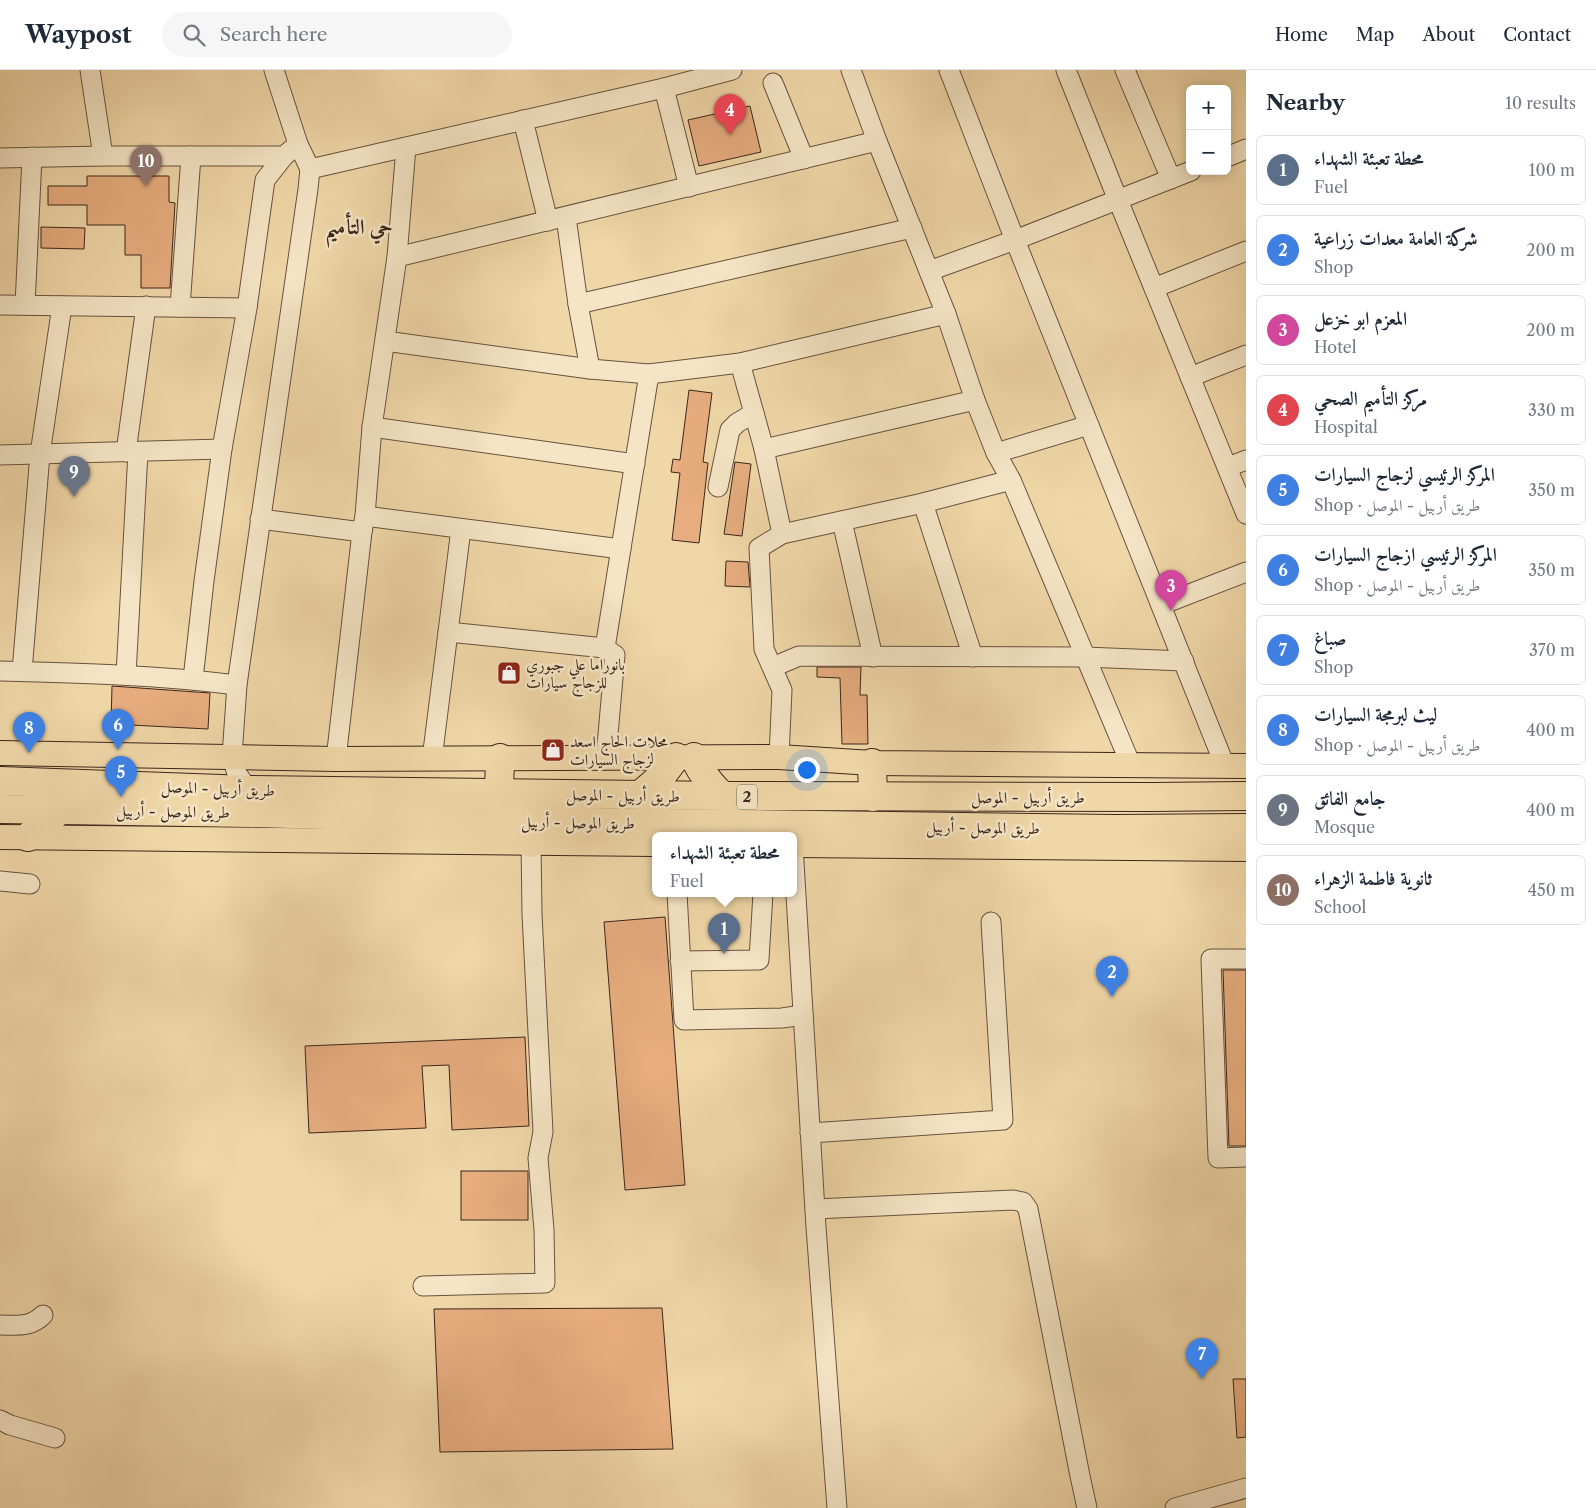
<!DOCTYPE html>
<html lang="en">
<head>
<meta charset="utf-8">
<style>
	:root { --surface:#fff; --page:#f6f6f7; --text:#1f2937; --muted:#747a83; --line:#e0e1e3; --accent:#db2777 }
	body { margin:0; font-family:"Libre Caslon Text",Amiri,serif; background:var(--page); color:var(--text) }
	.controls { position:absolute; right:15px; top:15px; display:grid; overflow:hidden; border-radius:8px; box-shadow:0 2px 12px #0003 }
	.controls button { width:45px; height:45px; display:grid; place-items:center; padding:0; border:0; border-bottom:1px solid var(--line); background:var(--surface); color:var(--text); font:25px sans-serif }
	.you { position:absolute; left:806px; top:699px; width:18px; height:18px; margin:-12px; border:4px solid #fff; border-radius:50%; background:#1a73e8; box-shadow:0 0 0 8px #1a73e833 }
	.badge { display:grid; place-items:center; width:32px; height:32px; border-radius:50%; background:var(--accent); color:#fff; font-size:16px; font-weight:700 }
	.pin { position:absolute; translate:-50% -41px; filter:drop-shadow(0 1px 2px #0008) }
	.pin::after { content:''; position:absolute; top:26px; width:18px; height:15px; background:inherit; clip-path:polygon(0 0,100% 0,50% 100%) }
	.popup { position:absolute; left:652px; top:762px; width:145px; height:65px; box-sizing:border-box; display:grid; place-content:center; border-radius:8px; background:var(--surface); filter:drop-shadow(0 1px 4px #0005); font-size:16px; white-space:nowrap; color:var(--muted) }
	.popup b { font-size:19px; color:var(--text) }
	.popup::after { content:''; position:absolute; left:50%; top:100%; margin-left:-10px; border:10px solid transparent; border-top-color:var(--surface) }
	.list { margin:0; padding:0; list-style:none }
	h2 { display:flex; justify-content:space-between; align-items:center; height:65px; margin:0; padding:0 20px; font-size:21px }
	h2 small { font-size:16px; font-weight:400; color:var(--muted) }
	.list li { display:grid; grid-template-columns:32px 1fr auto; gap:15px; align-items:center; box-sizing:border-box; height:70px; margin:0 10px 10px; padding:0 10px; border:1px solid var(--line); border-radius:8px }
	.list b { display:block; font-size:19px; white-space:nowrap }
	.list p { margin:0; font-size:16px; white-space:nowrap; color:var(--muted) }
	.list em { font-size:16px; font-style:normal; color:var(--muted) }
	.icon { flex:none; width:28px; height:28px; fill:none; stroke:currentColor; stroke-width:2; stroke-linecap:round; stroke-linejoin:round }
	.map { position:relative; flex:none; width:1246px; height:1438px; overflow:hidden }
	header { display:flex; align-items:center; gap:30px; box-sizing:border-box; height:70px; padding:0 25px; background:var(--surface); border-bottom:1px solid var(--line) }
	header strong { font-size:24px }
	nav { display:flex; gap:28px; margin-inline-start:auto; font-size:18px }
	.search { width:350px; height:45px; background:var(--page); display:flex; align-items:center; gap:12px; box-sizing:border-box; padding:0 18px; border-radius:28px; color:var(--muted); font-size:19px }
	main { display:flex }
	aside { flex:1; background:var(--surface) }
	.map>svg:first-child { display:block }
</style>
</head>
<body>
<header>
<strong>Waypost</strong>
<div class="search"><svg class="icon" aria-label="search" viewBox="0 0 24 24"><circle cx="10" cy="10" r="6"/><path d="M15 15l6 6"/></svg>Search here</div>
<nav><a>Home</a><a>Map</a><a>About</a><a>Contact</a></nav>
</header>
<main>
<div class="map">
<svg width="1246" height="1438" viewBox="0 0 1246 1438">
	<rect width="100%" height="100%" fill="#f0d7a8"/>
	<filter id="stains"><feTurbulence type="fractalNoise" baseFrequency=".004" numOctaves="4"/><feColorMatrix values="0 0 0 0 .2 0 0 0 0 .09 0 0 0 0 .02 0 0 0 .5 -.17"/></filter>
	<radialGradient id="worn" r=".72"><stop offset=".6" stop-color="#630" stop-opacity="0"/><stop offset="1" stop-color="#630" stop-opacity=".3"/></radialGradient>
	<g fill="#e7ad7f" stroke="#3b261c">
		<path d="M750,36l11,46 -62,14 -11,-46z"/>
		<path d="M87,106h82v26l6,1 -5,85h-29v-33h-16v-30h-38v-20h-39v-19h39z"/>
		<path d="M41,157l44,1 -1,21 -43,-1z"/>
		<path d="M689,320l23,3 -9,69 5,1 -9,80 -27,-3 8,-67 -9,-1 2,-13 7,1z"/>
		<path d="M735,392l16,2 -9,72 -18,-2z"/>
		<path d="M726,491l22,1 2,25 -25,-1z"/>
		<path d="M817,597h44l-1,28h7l1,49h-26l-2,-66 -23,-1z"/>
		<path d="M112,616l98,7 -2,36 -97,-5z"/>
		<path d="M665,847l20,268 -60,5 -21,-268z"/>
		<path d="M1223,900h23v176h-17z"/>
		<path d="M525,967l4,89 -77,4 -3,-65 -27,1 4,62 -117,5 -4,-87z"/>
		<rect x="461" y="1101" width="67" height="49"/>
		<path d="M662,1238l11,141 -233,3 -6,-143z"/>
		<path d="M1233,1309h13v58l-9,1z"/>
	</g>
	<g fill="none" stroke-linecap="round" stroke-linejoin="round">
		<g stroke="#68523f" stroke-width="21">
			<g id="minor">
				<path d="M90,0l13,86"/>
				<path d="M851,0l26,71 69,173 29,86 21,53 15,27 120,285"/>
				<path d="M949,0l66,170 210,526"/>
				<path d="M1066,0l52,130 128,314"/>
				<path d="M1125,0l46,109"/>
				<path d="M773,13l31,76"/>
				<path d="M664,18l25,99"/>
				<path d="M523,50l25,101"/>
				<path d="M1227,87l19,-8"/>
				<path d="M0,88l103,-2h181l7,-6"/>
				<path d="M310,99l354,-81 68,-18"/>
				<path d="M566,147l12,87 12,65"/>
				<path d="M397,187l480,-116"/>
				<path d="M929,201l86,-31 176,-69"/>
				<path d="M1154,218l92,-37"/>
				<path d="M578,234l334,-76"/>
				<path d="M0,235l247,3"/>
				<path d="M25,235l7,-148"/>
				<path d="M180,237l11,-151"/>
				<path d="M385,271l205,28 59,5"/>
				<path d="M740,293l24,86 18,85 -23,14 5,101 18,41 -3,67"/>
				<path d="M1190,307l56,-22"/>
				<path d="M372,357l263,37"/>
				<path d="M764,379l211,-49"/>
				<path d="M126,382l20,-146"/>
				<path d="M996,383l93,-28"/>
				<path d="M0,385l222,-6"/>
				<path d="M1228,397l18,-7"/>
				<path d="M718,417l12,-57 7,-7 17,-10"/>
				<path d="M923,433l50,154"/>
				<path d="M365,446l256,33"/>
				<path d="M260,449l102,13"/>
				<path d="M842,451l31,136"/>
				<path d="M782,464l141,-31 88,-23"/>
				<path d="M1161,535l85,-33"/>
				<path d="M448,562l157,16"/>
				<path d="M773,597l26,-11 286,1 99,4"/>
				<path d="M0,601c79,2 158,4 237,14"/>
				<path d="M22,601l18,-217 22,-148"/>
				<path d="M126,605l12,-223"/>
				<path d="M193,609l11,-98 18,-132 25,-141 18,-128 19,-24"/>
				<path d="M606,687l9,-102 -10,-7 44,-274 91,-11 206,-49"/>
				<path d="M336,689l26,-227 3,-16 7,-89 25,-170 9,-110"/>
				<path d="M432,689l29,-230"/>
				<path d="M249,720l-12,-16 -5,-18 5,-71 71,-496 2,-20 -12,-25 -24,-74"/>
				<path d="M793,776l23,381 21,281"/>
				<path d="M0,811l30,3"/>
				<path d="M677,823l7,127 98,-2 21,-3"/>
				<path d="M1246,889h-35l7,199 28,-1"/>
				<path d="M680,891l79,-1 4,-67"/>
				<path d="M810,1063l193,-13 -12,-198"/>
				<path d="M815,1139l198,-9 10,2 5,7 52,267 7,32"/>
				<path d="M423,1216l122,-3 -1,-53 -6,-72 5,-26 -11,-218 -1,-71"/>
				<path d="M0,1255c17,0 30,3 43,-10"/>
				<path d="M0,1350l10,5 45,13"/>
				<path d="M1175,1438l71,-20"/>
			</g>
		</g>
		<g stroke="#3b261c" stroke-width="26">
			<g id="major">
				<path d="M0,683l336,6 443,-2 93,6 374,3"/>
				<path d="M0,767l655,7"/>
				<path d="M793,775l453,4"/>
			</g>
		</g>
		<g stroke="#3b261c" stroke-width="30">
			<g id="highway">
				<path d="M694,687c7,15 16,28 29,39"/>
				<path d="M872,693l1,34"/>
				<path d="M0,711l249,9 474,6 429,1 94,-1"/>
				<path d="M499,723l1,-35"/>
				<path d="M640,725l20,-17 16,-21"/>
				<path d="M0,739l250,4 338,9 527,7 131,-1"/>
				<path d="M489,759l42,14"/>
				<path d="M28,767l33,-28"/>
			</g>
		</g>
		<use href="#minor" stroke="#f5e5c6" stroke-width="19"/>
		<use href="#major" stroke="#f0d7a8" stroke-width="24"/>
		<use href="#highway" stroke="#f0d7a8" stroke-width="28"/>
	</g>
	<defs>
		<g id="shop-square" transform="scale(1.25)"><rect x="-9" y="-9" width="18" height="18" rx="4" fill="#8f2418" stroke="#f5e5c6"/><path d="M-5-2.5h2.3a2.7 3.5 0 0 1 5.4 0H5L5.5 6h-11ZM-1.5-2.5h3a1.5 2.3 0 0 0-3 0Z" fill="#fff"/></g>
	</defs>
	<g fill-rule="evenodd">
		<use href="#shop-square" x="509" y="603"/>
		<use href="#shop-square" x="553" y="680"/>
	</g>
	<g text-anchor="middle" stroke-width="5" stroke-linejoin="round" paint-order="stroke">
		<rect fill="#f5e5c6" stroke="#735f4f" stroke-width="1" x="737" y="714.5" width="20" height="25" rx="4"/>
		<g font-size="15" font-weight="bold" fill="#3b261c">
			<text x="747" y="732">2</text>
		</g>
		<g font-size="16" fill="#3b261c" stroke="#f5e5c6" text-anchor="start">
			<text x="526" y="600">بانوراما علي جبوري<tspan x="526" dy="18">للزجاج سيارات</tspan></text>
			<text x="570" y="677">محلات الحاج اسعد<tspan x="570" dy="18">لزجاج السيارات</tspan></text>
		</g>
		<g font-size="16" fill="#3b261c" stroke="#f5e5c6">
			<text transform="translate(218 718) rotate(2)" y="6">طريق أربيل - الموصل</text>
			<text transform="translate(623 725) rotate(1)" y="6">طريق أربيل - الموصل</text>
			<text x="1028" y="733">طريق أربيل - الموصل</text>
			<text transform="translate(173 741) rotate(1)" y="6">طريق الموصل - أربيل</text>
			<text transform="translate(578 752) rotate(1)" y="6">طريق الموصل - أربيل</text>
			<text transform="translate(983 757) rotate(1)" y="6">طريق الموصل - أربيل</text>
		</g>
		<g font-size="21" font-weight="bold" fill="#3b261c" stroke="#f5e5c6">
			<text x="359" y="164">حي التأميم</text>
		</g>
	</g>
	<rect width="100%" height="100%" filter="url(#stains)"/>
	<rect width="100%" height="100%" fill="url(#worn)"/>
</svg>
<div class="controls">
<button>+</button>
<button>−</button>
</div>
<div class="you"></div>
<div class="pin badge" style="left:724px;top:884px;background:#5c6f8a">1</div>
<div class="popup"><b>محطة تعبئة الشهداء</b>Fuel</div>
<div class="pin badge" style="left:1112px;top:927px;background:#3f7fe0">2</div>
<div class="pin badge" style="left:1171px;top:541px;background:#d1479c">3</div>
<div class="pin badge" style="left:730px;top:65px;background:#e0444e">4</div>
<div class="pin badge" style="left:121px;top:727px;background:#3f7fe0">5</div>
<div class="pin badge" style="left:118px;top:680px;background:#3f7fe0">6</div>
<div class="pin badge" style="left:1202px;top:1309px;background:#3f7fe0">7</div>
<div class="pin badge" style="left:29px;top:683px;background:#3f7fe0">8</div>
<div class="pin badge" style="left:74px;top:427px;background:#6b7280">9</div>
<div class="pin badge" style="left:146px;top:116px;background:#8d6e63">10</div>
</div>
<aside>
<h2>Nearby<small>10 results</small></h2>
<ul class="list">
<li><span class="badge" style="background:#5c6f8a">1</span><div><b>محطة تعبئة الشهداء</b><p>Fuel</p></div><em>100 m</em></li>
<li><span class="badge" style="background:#3f7fe0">2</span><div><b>شركة العامة معدات زراعية</b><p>Shop</p></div><em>200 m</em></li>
<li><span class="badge" style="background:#d1479c">3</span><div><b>المعزم ابو خزعل</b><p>Hotel</p></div><em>200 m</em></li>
<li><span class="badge" style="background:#e0444e">4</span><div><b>مركز التأميم الصحي</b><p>Hospital</p></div><em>330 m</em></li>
<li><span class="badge" style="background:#3f7fe0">5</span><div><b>المركز الرئيسي لزجاج السيارات</b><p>Shop · طريق أربيل - الموصل</p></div><em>350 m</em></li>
<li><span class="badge" style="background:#3f7fe0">6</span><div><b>المركز الرئيسي ازجاج السيارات</b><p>Shop · طريق أربيل - الموصل</p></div><em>350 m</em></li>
<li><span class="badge" style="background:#3f7fe0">7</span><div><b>صباغ</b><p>Shop</p></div><em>370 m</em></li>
<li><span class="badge" style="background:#3f7fe0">8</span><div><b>ليث لبرمجة السيارات</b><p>Shop · طريق أربيل - الموصل</p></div><em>400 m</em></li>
<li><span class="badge" style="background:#6b7280">9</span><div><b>جامع الفائق</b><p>Mosque</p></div><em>400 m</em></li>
<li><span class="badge" style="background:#8d6e63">10</span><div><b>ثانوية فاطمة الزهراء</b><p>School</p></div><em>450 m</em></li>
</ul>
</aside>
</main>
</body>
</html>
